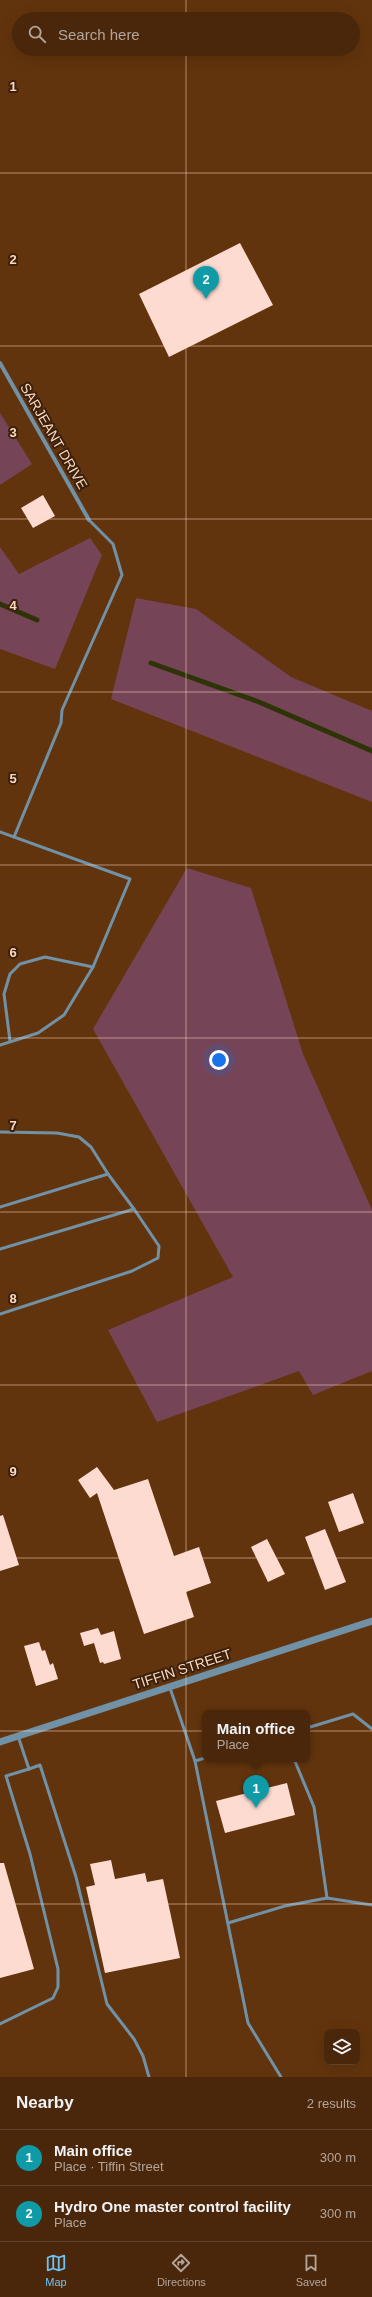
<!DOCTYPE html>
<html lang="en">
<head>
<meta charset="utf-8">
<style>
	:root { --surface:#4a270a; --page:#512f13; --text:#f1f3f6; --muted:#b2a59c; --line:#61442b; --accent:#6ec2f3 }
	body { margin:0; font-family:Helvetica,sans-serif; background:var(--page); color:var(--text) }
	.controls { position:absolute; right:12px; bottom:12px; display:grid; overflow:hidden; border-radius:8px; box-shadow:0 4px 16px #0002 }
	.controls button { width:36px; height:36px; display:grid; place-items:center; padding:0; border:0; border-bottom:1px solid var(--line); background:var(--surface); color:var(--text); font:20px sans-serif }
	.you { position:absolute; left:219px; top:1060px; width:14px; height:14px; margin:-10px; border:3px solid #fff; border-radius:50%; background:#1a73e8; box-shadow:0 0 0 6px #1a73e833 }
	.badge { display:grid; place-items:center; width:26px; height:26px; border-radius:50%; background:var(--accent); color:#fff; font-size:13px; font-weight:700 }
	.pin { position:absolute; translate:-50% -33px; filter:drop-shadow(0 1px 2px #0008) }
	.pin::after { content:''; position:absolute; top:21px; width:14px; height:12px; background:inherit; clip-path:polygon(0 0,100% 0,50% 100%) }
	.popup { position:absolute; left:202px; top:1710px; width:108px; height:52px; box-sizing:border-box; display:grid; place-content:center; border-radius:8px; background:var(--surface); filter:drop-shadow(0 1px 3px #0005); font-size:13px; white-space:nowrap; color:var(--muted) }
	.popup b { font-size:15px; color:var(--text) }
	.popup::after { content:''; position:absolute; left:50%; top:100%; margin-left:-8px; border:8px solid transparent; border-top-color:var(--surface) }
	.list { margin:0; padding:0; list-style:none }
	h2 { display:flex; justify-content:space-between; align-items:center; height:52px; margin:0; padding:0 16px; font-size:17px }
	h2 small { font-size:13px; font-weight:400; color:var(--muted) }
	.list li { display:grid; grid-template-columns:26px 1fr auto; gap:12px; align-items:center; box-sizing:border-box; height:56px; padding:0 16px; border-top:1px solid var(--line) }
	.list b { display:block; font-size:15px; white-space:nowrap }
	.list p { margin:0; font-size:13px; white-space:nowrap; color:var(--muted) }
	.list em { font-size:13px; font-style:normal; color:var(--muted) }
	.icon { flex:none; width:22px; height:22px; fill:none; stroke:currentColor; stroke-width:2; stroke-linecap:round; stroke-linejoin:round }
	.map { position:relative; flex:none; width:372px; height:2077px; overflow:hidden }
	.search { position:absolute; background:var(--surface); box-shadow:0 4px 16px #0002; left:12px; right:12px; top:12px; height:44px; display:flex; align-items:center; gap:10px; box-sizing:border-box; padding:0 14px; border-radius:22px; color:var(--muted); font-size:15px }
	.sheet { height:164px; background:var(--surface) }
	nav { display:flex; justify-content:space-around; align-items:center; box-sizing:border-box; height:56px; border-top:1px solid var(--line); background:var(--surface); font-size:11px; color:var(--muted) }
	nav a { display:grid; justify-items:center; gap:2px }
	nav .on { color:var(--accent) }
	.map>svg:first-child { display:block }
</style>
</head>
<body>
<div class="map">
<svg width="372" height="2077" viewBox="0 0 372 2077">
	<rect width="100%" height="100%" fill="#62340d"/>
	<g fill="#754456">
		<path d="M0,413l32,51 -32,21z"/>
		<path d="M90,538l12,17 -47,114 -55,-20v-102l19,27z"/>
		<path d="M136,598l60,11 95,68 81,34v91l-261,-103z"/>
		<path d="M187,868l64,20 52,166 69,156v161l-59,24 -14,-24 -142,51 -49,-92 125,-53 -140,-248z"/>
	</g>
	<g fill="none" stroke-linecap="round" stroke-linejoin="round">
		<g stroke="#2f3408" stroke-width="5">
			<path d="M0,604l37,16"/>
			<path d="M151,663l108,39 113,49"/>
		</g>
	</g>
	<g fill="#fedbd1">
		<path d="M240,243l33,62 -104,52 -30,-63z"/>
		<path d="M43,495l12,21 -22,12 -12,-20z"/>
		<path d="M97,1467l17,23 34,-11 26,77 25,-9 12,36 -25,9 8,25 -50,17 -47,-141 -7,5 -12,-18z"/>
		<path d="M353,1493l11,30 -25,9 -11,-30z"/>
		<path d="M3,1515l16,50 -19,6v-55z"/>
		<path d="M325,1529l21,53 -21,8 -20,-53z"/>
		<path d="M267,1539l18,35 -17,8 -17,-35z"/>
		<path d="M98,1628l3,7 13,-4 7,28 -17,5 -1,-2 -3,1 -6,-20 -10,3 -4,-13z"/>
		<path d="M39,1642l3,9 3,-1 5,15 3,-2 5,16 -22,7 -12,-40z"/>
		<path d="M287,1783l8,32 -70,18 -9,-32z"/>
		<path d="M111,1860l4,19 30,-6 2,9 16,-3 17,79 -75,15 -19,-86 9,-2 -5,-21z"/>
		<path d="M0,1863h4l30,106 -34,9z"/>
	</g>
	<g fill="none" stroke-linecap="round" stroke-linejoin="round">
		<g stroke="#7191a6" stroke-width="3">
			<path d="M0,832l130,47 -37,88 -29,48 -26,18 -38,12"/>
			<path d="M14,837l47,-114 1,-13 60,-135 -9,-31 -24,-24"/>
			<path d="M10,1041l-6,-47 6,-20 10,-10 25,-7 48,10"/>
			<path d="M0,1132l57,1 22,4 12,10 17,27 26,35"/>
			<path d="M0,1207l108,-33"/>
			<path d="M0,1249l134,-40 25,37 -1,12 -26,13 -132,43"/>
			<path d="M170,1688l25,73 53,262 33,54"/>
			<path d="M307,1728l46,-14 19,15"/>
			<path d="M294,1759l20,48 13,91"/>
			<path d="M195,1761l10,-3"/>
			<path d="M29,1769l11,-4 36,112 31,127 27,35 9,17 6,21"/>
			<path d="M228,1923l57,-17 42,-8 45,7"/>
			<path d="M0,2024l53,-26 5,-11v-18l-28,-115 -24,-78 23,-7 -11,-33"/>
		</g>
		<path stroke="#7191a6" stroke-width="4" d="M0,363l89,157"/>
		<path stroke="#7191a6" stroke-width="7" d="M0,1742l372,-121"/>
	</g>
	<path fill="none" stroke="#fcd8bf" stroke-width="1" stroke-opacity="0.55" d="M186,0v19M186,49v2028M0,173h372M0,346h372M0,519h372M0,692h372M0,865h372M0,1038h372M0,1212h372M0,1385h372M0,1558h372M0,1731h372M0,1904h372"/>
	<g text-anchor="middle" stroke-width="4" stroke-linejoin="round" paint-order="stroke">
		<g font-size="14" fill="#fcd8bf" stroke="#3b210c">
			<text transform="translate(54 436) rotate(60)" y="5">SARJEANT DRIVE</text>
			<text transform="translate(182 1669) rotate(-18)" y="5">TIFFIN STREET</text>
		</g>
	</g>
	<g font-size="13" text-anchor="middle" font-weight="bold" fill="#fcd8bf" stroke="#3b210c" stroke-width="4" stroke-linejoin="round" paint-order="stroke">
		<text x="13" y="91">1</text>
		<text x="13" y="264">2</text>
		<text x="13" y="437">3</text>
		<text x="13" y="610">4</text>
		<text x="13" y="783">5</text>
		<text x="13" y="957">6</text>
		<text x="13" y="1130">7</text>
		<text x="13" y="1303">8</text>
		<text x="13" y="1476">9</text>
	</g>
</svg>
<div class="controls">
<button><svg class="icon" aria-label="layers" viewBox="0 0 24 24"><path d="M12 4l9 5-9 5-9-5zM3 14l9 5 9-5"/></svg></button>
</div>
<div class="you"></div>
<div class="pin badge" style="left:256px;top:1808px;background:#0f9aa8">1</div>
<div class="popup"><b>Main office</b>Place</div>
<div class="pin badge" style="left:206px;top:299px;background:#0f9aa8">2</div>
<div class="search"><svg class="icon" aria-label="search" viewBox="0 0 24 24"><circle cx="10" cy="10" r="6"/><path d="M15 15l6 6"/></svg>Search here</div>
</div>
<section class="sheet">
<h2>Nearby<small>2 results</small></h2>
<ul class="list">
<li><span class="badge" style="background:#0f9aa8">1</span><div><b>Main office</b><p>Place · Tiffin Street</p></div><em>300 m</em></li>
<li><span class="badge" style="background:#0f9aa8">2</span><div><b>Hydro One master control facility</b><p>Place</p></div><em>300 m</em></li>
</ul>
</section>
<nav>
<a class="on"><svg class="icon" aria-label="map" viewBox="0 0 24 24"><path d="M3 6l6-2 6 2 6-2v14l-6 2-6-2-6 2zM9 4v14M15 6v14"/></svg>Map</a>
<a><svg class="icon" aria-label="directions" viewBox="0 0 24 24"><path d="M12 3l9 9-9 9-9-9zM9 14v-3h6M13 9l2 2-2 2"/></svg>Directions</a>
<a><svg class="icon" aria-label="saved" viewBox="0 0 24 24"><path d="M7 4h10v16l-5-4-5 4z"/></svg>Saved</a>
</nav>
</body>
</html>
